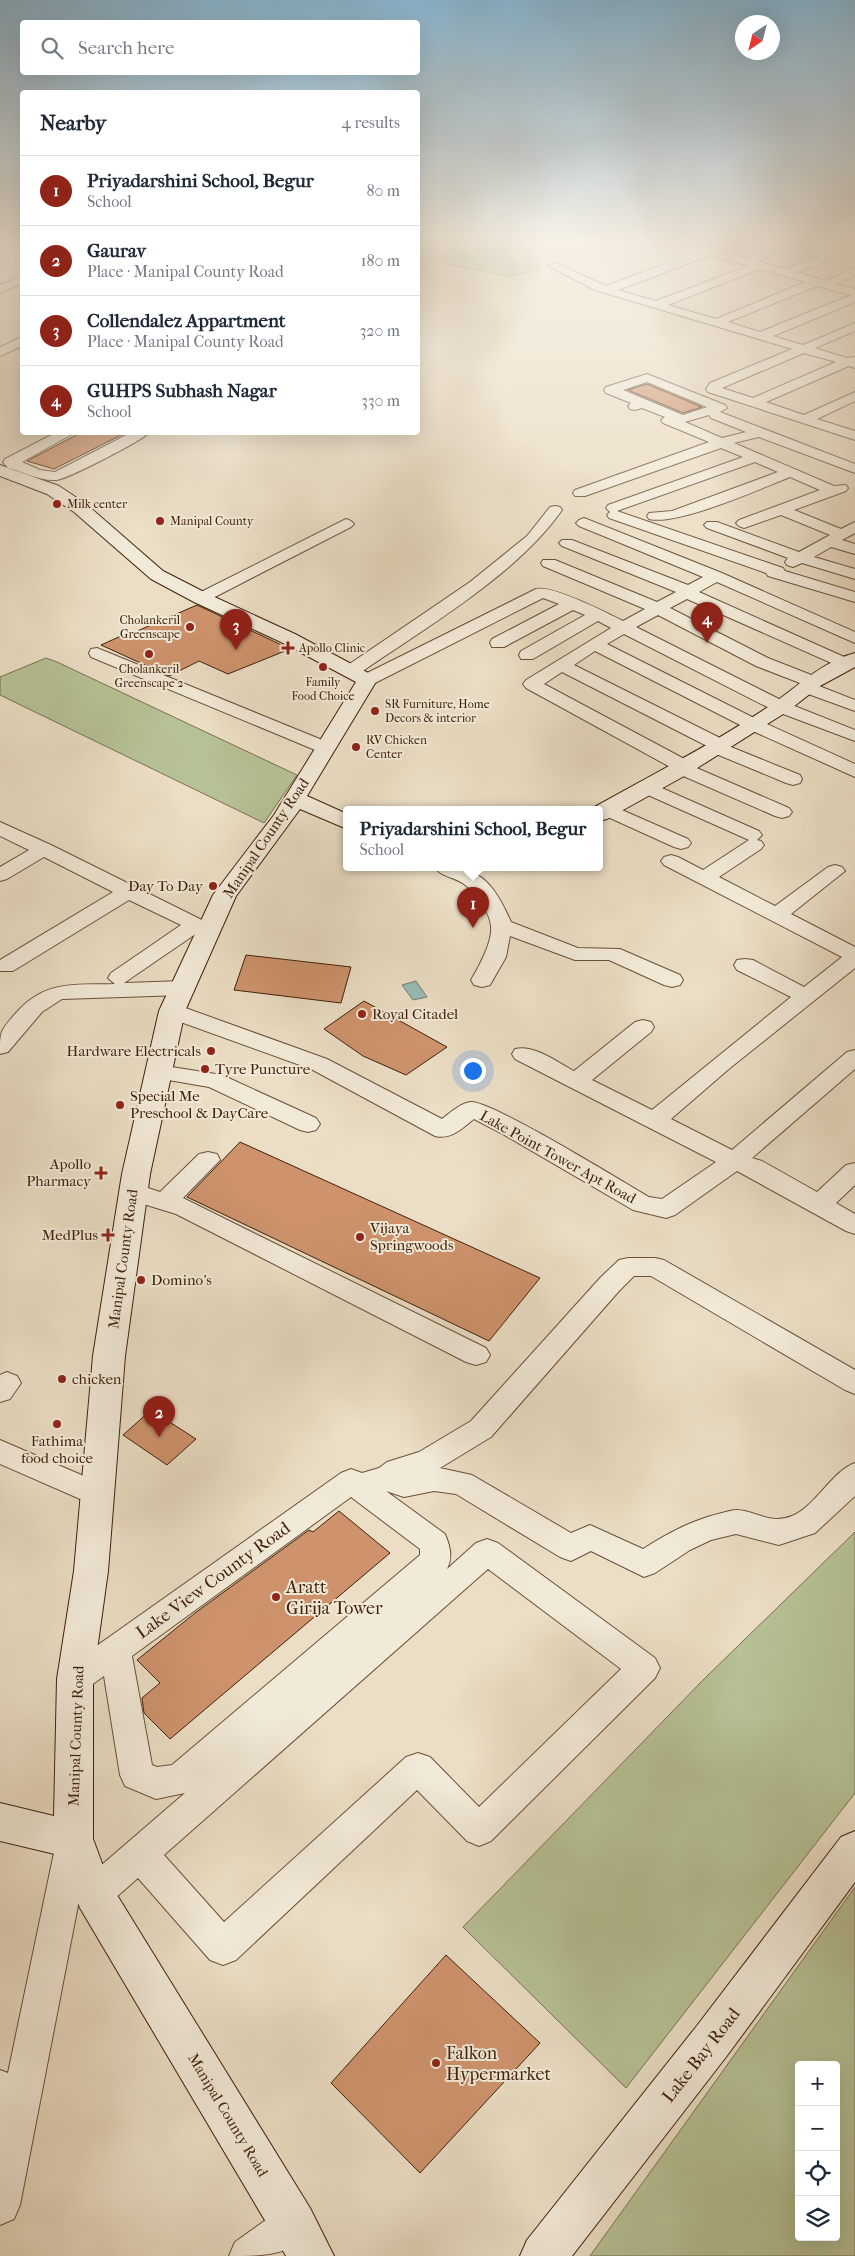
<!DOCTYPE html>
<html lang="en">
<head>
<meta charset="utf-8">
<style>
	:root { --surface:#fff; --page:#f2f2f3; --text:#1f2937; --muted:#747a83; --line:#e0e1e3; --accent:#8f2418 }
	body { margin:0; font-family:"IM FELL French Canon",serif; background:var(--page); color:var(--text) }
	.controls { position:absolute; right:15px; bottom:15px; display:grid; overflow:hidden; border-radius:5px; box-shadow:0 5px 20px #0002 }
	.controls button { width:45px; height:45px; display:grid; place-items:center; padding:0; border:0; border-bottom:1px solid var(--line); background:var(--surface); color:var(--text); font:25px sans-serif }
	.compass { position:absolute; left:735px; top:15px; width:45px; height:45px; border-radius:50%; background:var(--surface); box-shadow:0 5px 20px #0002; rotate:215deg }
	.you { position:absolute; left:472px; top:1070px; width:18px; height:18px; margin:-12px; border:4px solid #fff; border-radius:50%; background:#1a73e8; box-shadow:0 0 0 8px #1a73e833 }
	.badge { display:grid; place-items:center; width:32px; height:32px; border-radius:50%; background:var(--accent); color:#fff; font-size:16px; font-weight:700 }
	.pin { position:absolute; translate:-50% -41px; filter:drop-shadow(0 1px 2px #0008) }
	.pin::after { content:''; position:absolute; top:26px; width:18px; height:15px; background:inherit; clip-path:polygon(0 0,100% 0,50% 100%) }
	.popup { position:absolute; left:343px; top:806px; width:260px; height:65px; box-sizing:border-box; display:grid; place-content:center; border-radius:5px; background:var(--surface); filter:drop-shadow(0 1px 4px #0005); font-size:16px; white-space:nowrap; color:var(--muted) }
	.popup b { font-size:19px; color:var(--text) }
	.popup::after { content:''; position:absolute; left:50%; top:100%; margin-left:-10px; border:10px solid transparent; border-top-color:var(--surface) }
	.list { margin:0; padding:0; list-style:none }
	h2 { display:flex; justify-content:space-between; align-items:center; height:65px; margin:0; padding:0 20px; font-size:21px }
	h2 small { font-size:16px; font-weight:400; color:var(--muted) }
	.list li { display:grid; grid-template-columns:32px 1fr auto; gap:15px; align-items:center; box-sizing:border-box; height:70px; padding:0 20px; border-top:1px solid var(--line) }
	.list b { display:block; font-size:19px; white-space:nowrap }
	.list p { margin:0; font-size:16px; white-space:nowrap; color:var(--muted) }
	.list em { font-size:16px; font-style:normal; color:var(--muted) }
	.icon { flex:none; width:28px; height:28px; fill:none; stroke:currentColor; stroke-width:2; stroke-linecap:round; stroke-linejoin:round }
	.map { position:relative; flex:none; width:855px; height:2256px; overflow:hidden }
	.search { position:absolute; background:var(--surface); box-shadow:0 5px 20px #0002; left:20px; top:20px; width:400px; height:55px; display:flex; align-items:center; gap:12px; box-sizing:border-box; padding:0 18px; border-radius:5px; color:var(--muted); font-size:19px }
	.panel { position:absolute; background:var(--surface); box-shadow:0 5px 20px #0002; left:20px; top:90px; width:400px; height:345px; border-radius:5px }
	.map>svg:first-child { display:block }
</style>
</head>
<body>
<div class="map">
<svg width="855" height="2256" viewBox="0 0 855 2256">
	<rect width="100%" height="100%" fill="#ebdec5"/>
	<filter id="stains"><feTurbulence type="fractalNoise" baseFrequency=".004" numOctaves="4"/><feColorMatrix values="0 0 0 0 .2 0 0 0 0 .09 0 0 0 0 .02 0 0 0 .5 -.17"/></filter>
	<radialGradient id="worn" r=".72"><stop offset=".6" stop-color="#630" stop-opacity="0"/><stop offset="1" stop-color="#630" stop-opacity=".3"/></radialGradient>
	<g fill="#b6c195" stroke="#7b7050" fill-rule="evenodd">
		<path d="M418,241h19l18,6v3l-12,6 1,1 57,12h7l6,-5 -19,-21 26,-2 19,27 -30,9 -92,-19 5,-2 -5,1z"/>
		<path d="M46,658l11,4 240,113 -33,48 -264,-128v-18z"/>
		<path d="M855,1532v261l-229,295 -163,-161 240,-247z"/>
		<path d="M855,1887v369h-265zM799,2065h37v172h-37z"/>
	</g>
	<g fill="#98bcb6" stroke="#757e71">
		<path d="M437,241h59l-1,2 19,22 -6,4h-7l-57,-12 -2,-1 13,-6v-3z"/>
		<path d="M416,981l11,16 -14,3 -11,-15z"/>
	</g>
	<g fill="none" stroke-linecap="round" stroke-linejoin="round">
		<path stroke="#6c6e60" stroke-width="1" d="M455,241l5,4 1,10 40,8 1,-3 -8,-9 -4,-10"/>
	</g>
	<g fill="#ce936d" stroke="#40200a">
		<path d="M647,384l55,23 -19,6 -55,-23z"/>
		<path d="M82,432h45l-73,37 -27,-8z"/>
		<path d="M197,605l93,44 -62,25 -29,-13 -30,15 -68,-31 31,-14 3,1z"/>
		<path d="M246,955l105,12 -10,36 -107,-13z"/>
		<path d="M364,1001l83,46 -41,28 -43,-19 -39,-27z"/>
		<path d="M240,1142l300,136 -51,63 -302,-144z"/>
		<path d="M151,1410l45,29 -29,26 -44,-30z"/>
		<path d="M339,1511l51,42 -220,186 -26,-26 -2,-15 18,-15 -23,-23 58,-47 114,-83 4,2z"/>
		<path d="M446,1955l94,88 -120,130 -89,-90z"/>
	</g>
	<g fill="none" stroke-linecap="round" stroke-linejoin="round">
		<g stroke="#6b5039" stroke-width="2">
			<g id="street">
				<path d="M726,241h16l-21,10 25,7 46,-17h16l-50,20 27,8 70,-26v7l-58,22 28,9 30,-13v7l-18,9 18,5v13l-82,34 30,9 52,-22v8l-40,17 32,10 8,-1v11l-6,-2 -83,36 38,13 51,-23v9l-38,18 38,12v9l-147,-48 -2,-3 4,-6 82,-34 -197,-59 -47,-24 6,-3 4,1 48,22 93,-35 -2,-2 2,-2h11zM711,255l37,11 -92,35 -38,-11zM760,269l45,13 -89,37 -48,-14zM817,286l34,9 -91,37 -32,-10zM804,353l32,9 -83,36 -31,-10z"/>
				<path d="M22,276v7l-22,10v-8z"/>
				<path d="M22,337v9l-22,10v-9z"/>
				<path d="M647,374l78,31 2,3 -7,4 135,52v9l-96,-36 -25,6 100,43 12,-1 2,3 -2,3 -52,19 47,19 14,-7v11l-13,7 13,4v10l-24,-7 -17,10 41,12v10l-53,-16 -9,4 -6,-2 -2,-3 3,-4 -81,-30 -3,-3 3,-3h10l82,30 31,-17 -49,-20 -37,13 -5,-2 -3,-3 3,-3 81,-30 -30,-13c-30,12 -113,49 -141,42l-2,-3 2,-3 23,-2 106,-39 -23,-10 -138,49 166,57 2,3 70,21v10l-87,-26 -2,-3 -157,-55 -2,-3 3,-3 -4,-4 2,-3 135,-48 -22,-9 -136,48h-10l-2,-3 2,-3 134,-48 -46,-19 -2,-3 4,-3 -23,-9 -7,2 -5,-1 -2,-3 3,-3 -25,-10 -2,-3 2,-3zM647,382l60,25 -24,8 -60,-25zM709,415l2,3 35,14 -24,6 -37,-16z"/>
				<path d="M57,432h19l-54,30 18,8 15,2 77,-40h18c-7,8 -84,48 -94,48 -17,1 -32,-8 -48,-12l-5,-6 2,-3z"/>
				<path d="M555,506l5,1 2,3c-45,65 -139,119 -205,165h-12l-3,-4 3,-4 125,-85 57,-46 23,-29z"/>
				<path d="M584,518l138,55 133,59v11l-138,-61 -18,10 152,68 3,4 -3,4 -6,1 -158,-70 -17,9 98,50 51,20 3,4 -3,4 36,14v11l-55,-20 -3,-4 3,-4 -44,-17 -98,-51 -22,12 151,76 68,27v11l-80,-30 -151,-77 -17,10 151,76 97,44v13l-109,-49 -151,-77 -21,14 150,75 2,5 74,30 2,4 -2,4 -7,2 -7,-2 -77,-32 -2,-5 -145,-74 -18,12 146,78 2,4 97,42 3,4 -3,4 -7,2 -7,-2 -101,-44 -2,-4 -146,-80 -3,-4 3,-4 85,-52 -13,-7 -65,38h-12l-2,-4 2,-4 64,-36 -12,-5 -69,37h-12l-2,-4 2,-4 67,-35 -16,-6 -170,86h-12l-3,-4 3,-4 175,-87c17,-4 71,24 87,32l22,-12 -102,-43 -2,-3 2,-3h12l102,42 19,-10 -114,-46 -3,-3 3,-3h10l116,45 15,-8 -124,-51 -3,-3 3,-3z"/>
				<path d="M346,519l5,2 3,3 -3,3 -144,74h-12l-2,-3 2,-3z"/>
				<path d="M97,648l235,96 3,4 -3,4 -6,1 -6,-1 -229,-95 -2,-4 2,-4z"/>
				<path d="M646,781l113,50 3,4 -5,5 4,1 3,4 -3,4 -42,28 56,29 53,-39 7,-2 7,2 3,4 -54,43 64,33v21l-125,100 -59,51 61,31 115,-98 8,-2v19l-103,89 10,3 55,31 29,-27 9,-2v22l-19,18 19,11v20l-9,-3 -109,-60 -62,44 -9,3 -33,-8 -132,-77 -27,-14c-13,10 -23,21 -39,17l-124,-67 -147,-53 -3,-5 3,-5 8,-2 8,2 147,53 115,60c8,-6 18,-16 29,-17 19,-2 152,80 178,95l13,2 54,-37 -201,-103 -3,-5 3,-5c19,-5 42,13 59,22l61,-49 8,-2 8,2 3,5 -3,5 -59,48 60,30 139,-113 -54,-27 -3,-5 3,-5 8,-1 8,1 51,27 38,-30 -178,-92 -3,-4 3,-4 7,-2 7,2 25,13 46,-30 -110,-49 -2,-4 2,-4z"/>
				<path d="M606,803l82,36 3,4 -3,4 -7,2 -7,-2 -75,-34v-4h-3l3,-4z"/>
				<path d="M0,822l51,23 165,82 3,4 -3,4 -7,2 -12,-4 -73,50 59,-2 8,2 3,5 -3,5 -8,2 -121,4 -20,13 -34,40 -8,2c0,-23 0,-23 16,-41 29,-33 58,-28 99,-29l-7,-6 3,-5 70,-48 -52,-25 -116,71h-13v-11l113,-68 -69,-35 -37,22 -7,2v-14l29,-17 -29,-14z"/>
				<path d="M434,867c45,-3 60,16 77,55l67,26 42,1 60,26 3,5 -3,5 -8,2 -8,-2 -55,-25h-34l-65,-24 -4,21 -16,28 -8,2 -8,-2 -3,-5c8,-13 22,-39 20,-54 -1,-14 -16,-34 -27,-42 -9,-7 -23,-7 -30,-17z"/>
				<path d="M159,1065l63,10 94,43 4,6 -4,6 -8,2 -8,-2 -91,-43 -58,-10 -3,-5 3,-5z"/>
				<path d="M208,1152l9,2 3,6 -37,38 303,150 4,7 -4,7 -10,3 -10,-3 -290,-148 -52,-16 -3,-6 3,-6 9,-3 27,9 39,-38z"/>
				<path d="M628,1258h27l9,2 191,110v24l-10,-4 -194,-114h-17l-15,15 -128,146 -51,31 32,7 99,58 19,-8 53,24c25,-16 49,-29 79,-36 4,-1 10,-3 15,-3 20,1 33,15 55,6 23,-9 40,-45 63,-53v33l-40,37 -36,12 -43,-11 -25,6 -21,10 -35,23 -11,4 -53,-26 -20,10 -11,-4 -104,-63 -22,-3 -30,6 -18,-6 59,43c5,12 8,23 2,35l29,-26 11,-4 11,4 157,115 5,10 -5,10 -164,163 -12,5 -12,-5 -50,-51 -181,170 -13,5 -13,-5 -72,-82 -32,28 -12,5 -12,-5 -3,-6 -59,305 -6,14 -14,6v-155l8,3 48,-230 5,-12 12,-4 12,4 5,12 -7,38 102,-88 -29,6 -31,-13 -5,-11 -16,-99 -18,13 -11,4 -11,-4 -5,-10 5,-10 277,-196 10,-4 11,4 17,-5 8,-6 32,-10 52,-31 130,-144 18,-17zM351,1497l69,52v6l-248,210 -15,2 -5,-2 -20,-109zM488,1569l133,100 -142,138 -49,-50 -12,-4 -12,4 -182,165 -60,-67z"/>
				<path d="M7,1372l10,4 4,7 -11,16 -10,3v-27z"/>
				<path d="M0,1440l107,46 5,8 -5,8 -10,4 -10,-4 -87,-38z"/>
				<path d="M294,2204l14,6 6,14c-17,32 -49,32 -85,32l6,-14 45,-32z"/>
			</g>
		</g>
		<g stroke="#40200a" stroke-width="2">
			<g id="secondary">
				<path d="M0,465l59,21 27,18 77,67 45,23 87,40 79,42 3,4 -70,116 40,18v15l-47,-20 -64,87 -51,115 -35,163 -25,182 -17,215 -15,108v160l16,43 201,326 24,48h-48l-206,-348 -21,-53 -59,-14v-38l54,13 3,-137 17,-108 19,-215 29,-182 37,-163 54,-116 61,-80 82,-133 -75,-40 -87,-40 -43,-23 -77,-67 -27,-18 -47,-18z"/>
				<path d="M855,653v14l-35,19 -32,25 -102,64 -79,44 -8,2v-12h-8c61,-34 125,-67 183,-106 25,-18 50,-42 81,-50z"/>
				<path d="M855,1831v51l-129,175 -154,199h-52l7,-16 169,-213 145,-190z"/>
			</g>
		</g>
		<use href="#street" fill="#f2ead9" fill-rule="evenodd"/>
		<use href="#secondary" fill="#f2ead9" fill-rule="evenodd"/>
	</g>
	<linearGradient id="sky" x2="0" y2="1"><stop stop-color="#88b7d4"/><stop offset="0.43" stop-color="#f6f0e5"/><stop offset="1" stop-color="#f6f0e5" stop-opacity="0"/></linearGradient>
	<rect width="855" height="557" fill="url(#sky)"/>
	<g fill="#8f2418" stroke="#f2ead9" stroke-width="2">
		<circle cx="57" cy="504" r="5"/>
		<circle cx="160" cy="521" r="5"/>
		<circle cx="190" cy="627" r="5"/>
		<path d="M285.5 640.5h5v5h5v5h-5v5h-5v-5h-5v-5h5z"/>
		<circle cx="149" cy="654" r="5"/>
		<circle cx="323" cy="667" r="5"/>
		<circle cx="375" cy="711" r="5"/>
		<circle cx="356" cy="747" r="5"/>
		<circle cx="213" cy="886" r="5"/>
		<circle cx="362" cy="1014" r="5"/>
		<circle cx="211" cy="1051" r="5"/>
		<circle cx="205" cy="1069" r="5"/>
		<circle cx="120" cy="1105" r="5"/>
		<path d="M98.5 1165.5h5v5h5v5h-5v5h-5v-5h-5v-5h5z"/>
		<path d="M105.5 1227.5h5v5h5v5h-5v5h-5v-5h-5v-5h5z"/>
		<circle cx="360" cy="1237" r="5"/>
		<circle cx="141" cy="1280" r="5"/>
		<circle cx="62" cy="1379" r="5"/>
		<circle cx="57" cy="1424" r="5"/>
		<circle cx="276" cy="1597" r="5"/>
		<circle cx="436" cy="2063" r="5"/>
	</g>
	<g text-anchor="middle" stroke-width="4" stroke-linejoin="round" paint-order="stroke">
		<g font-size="12" fill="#40200a" stroke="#f2ead9" text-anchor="start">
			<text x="67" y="508">Milk center</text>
			<text x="170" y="525">Manipal County</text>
			<text x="180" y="624" text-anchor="end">Cholankeril<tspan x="180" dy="14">Greenscape</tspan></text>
			<text x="299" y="652">Apollo Clinic</text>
			<text x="149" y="673" text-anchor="middle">Cholankeril<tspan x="149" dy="14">Greenscape 2</tspan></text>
			<text x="323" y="686" text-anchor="middle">Family<tspan x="323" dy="14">Food Choice</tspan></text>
			<text x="385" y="708">SR Furniture, Home<tspan x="385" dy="14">Decors &amp; interior</tspan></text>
			<text x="366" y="744">RV Chicken<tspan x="366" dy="14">Center</tspan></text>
		</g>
		<g font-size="15" fill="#40200a" stroke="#f2ead9">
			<text transform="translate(266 838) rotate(-56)" y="5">Manipal County Road</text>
			<text transform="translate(558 1157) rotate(29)" y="5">Lake Point Tower Apt Road</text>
			<text transform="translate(123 1259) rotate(-82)" y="5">Manipal County Road</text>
			<text transform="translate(76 1736) rotate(-88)" y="5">Manipal County Road</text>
			<text transform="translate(228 2115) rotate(59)" y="5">Manipal County Road</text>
		</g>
		<g font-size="15" fill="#40200a" stroke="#f2ead9" text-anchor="start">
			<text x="203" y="891" text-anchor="end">Day To Day</text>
			<text x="372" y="1019">Royal Citadel</text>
			<text x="201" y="1056" text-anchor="end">Hardware Electricals</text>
			<text x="215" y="1074">Tyre Puncture</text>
			<text x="130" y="1101">Special Me<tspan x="130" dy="17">Preschool &amp; DayCare</tspan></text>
			<text x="91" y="1169" text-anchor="end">Apollo<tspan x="91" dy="17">Pharmacy</tspan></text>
			<text x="370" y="1233">Vijaya<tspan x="370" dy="17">Springwoods</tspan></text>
			<text x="98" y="1240" text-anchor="end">MedPlus</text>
			<text x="151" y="1285">Domino's</text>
			<text x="72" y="1384">chicken</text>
			<text x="57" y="1446" text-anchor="middle">Fathima<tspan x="57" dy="17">food choice</tspan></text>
		</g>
		<g font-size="18" fill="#40200a" stroke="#f2ead9">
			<text transform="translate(213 1580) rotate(-36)" y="6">Lake View County Road</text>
			<text transform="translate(701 2055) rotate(-52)" y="6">Lake Bay Road</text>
		</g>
		<g font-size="18" fill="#40200a" stroke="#f2ead9" text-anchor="start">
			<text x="286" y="1593">Aratt<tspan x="286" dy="21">Girija Tower</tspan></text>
			<text x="446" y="2059">Falkon<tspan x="446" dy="21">Hypermarket</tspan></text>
		</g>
	</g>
	<rect width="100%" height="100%" filter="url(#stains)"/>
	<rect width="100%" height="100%" fill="url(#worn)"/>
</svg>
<div class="controls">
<button>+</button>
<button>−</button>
<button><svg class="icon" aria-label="locate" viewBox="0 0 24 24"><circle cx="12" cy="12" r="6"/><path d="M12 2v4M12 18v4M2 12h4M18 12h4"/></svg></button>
<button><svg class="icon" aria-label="layers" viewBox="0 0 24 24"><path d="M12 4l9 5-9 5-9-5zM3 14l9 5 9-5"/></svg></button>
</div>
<svg class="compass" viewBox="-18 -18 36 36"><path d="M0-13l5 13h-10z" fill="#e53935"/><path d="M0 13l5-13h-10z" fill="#747a83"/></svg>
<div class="you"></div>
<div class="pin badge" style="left:473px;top:928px">1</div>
<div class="popup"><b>Priyadarshini School, Begur</b>School</div>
<div class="pin badge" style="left:159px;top:1437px">2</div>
<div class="pin badge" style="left:236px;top:650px">3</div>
<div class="pin badge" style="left:707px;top:643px">4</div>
<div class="search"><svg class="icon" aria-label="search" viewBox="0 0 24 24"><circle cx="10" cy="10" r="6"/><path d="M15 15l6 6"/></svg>Search here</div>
<section class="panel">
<h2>Nearby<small>4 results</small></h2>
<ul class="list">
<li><span class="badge">1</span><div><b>Priyadarshini School, Begur</b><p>School</p></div><em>80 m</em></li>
<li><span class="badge">2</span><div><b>Gaurav</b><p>Place · Manipal County Road</p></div><em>180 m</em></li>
<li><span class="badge">3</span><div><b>Collendalez Appartment</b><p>Place · Manipal County Road</p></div><em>320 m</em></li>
<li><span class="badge">4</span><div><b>GUHPS Subhash Nagar</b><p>School</p></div><em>330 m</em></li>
</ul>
</section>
</div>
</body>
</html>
